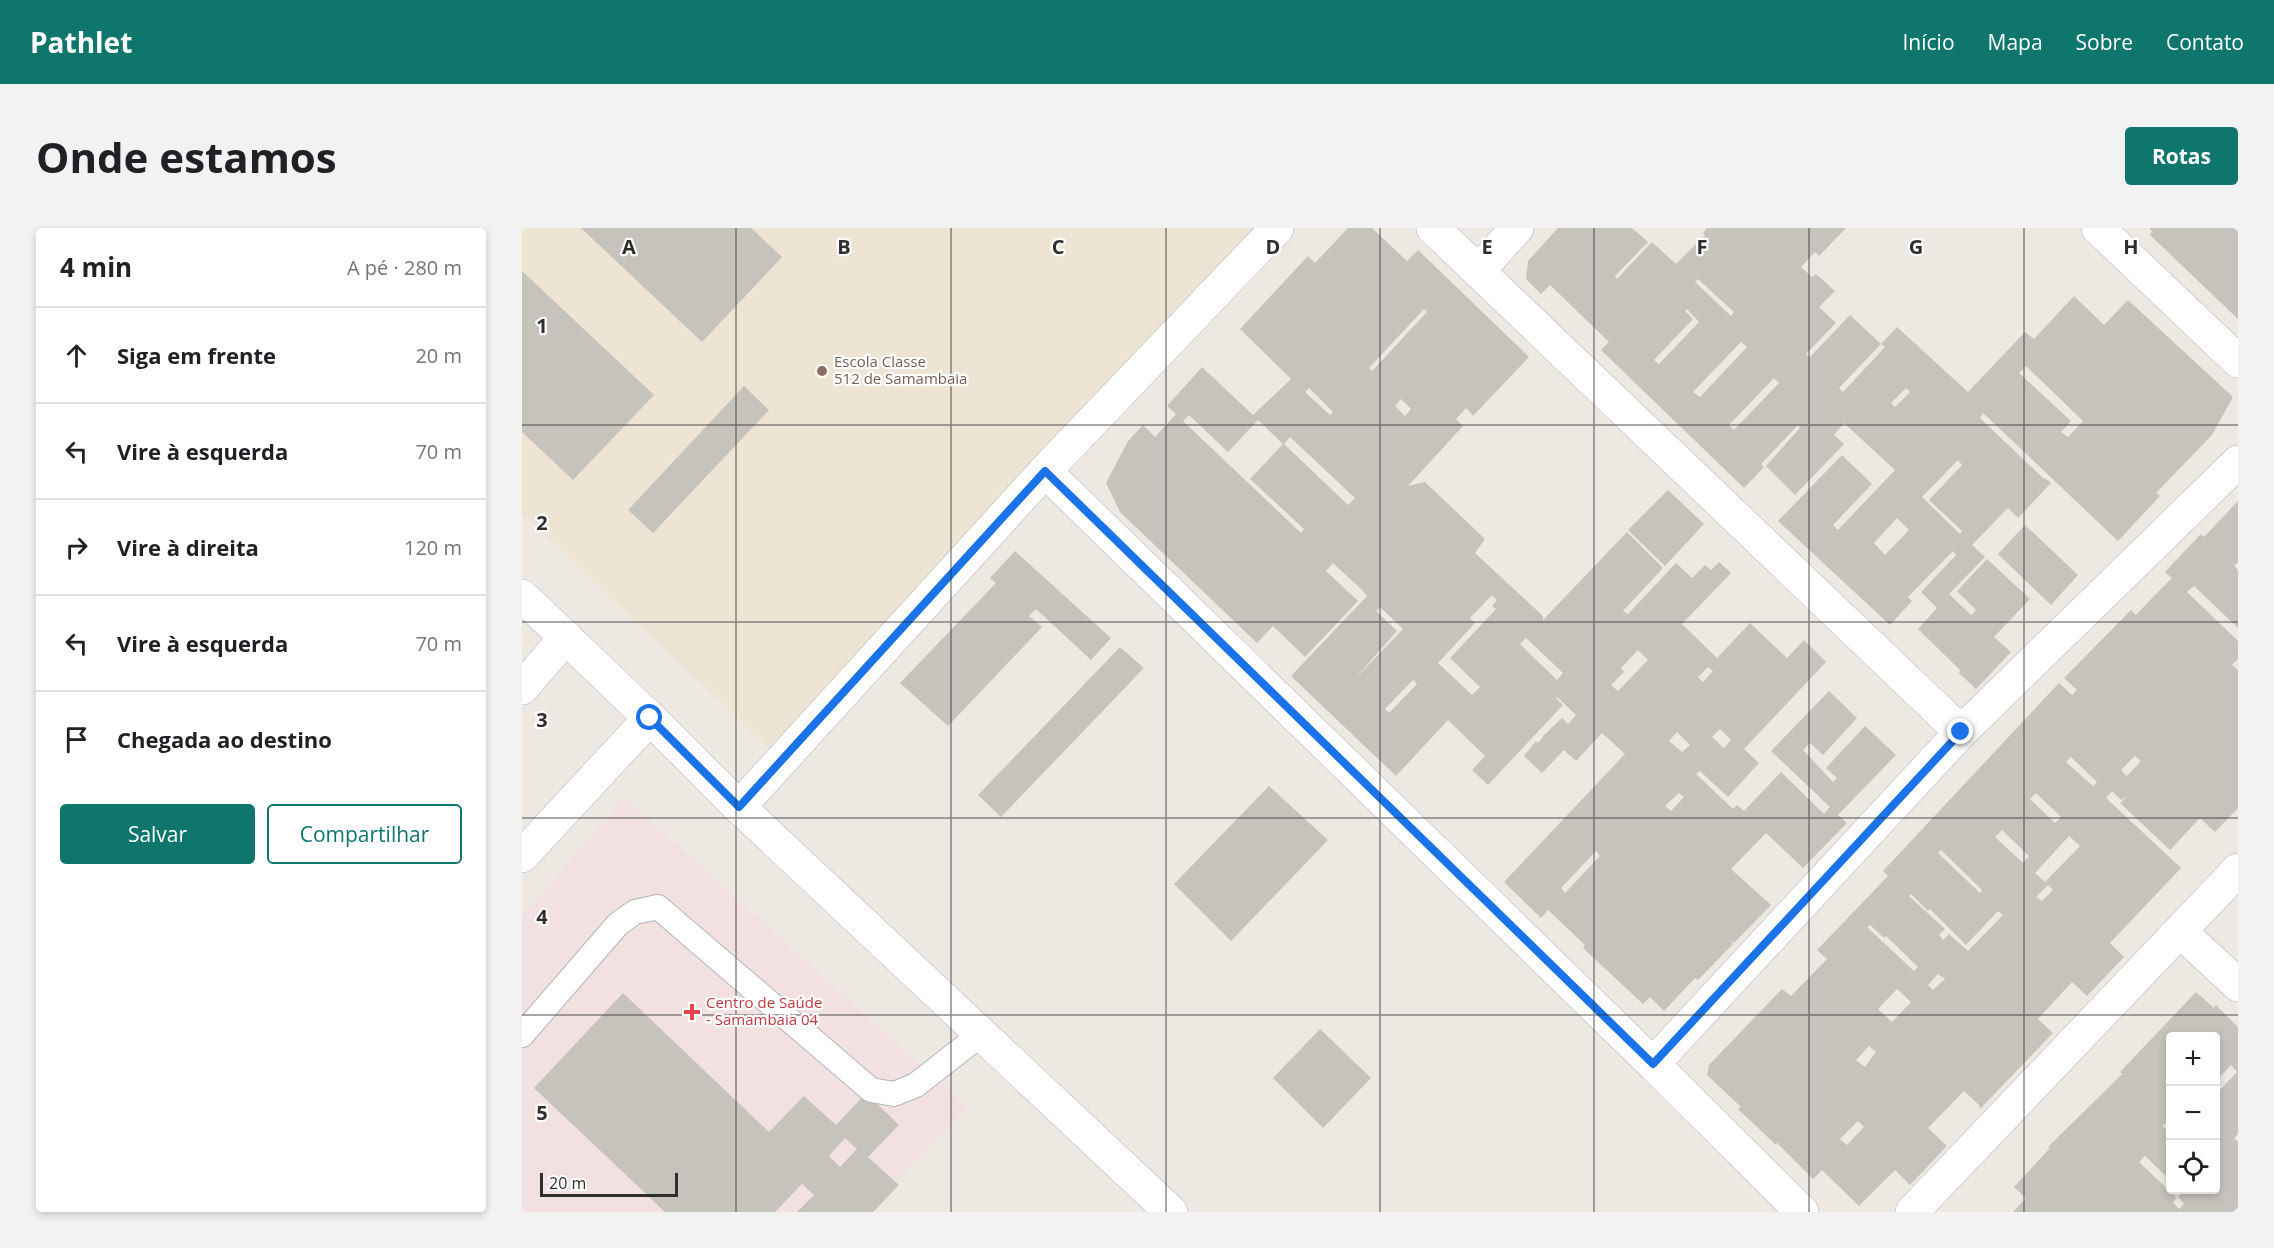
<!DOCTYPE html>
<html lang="pt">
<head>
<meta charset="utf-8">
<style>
	:root { --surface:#fff; --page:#f2f2f2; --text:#202124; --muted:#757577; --line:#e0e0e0; --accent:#0f766e }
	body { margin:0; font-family:"Open Sans",sans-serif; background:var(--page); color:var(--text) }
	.controls { position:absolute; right:18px; bottom:18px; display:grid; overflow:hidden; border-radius:6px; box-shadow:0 3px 9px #0003 }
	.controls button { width:54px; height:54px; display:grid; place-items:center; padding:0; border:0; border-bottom:2px solid var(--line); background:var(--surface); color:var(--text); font:30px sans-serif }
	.scale { position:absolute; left:18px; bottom:15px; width:138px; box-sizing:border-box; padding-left:6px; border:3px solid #2e2e2e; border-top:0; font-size:16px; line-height:21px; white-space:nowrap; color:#2e2e2e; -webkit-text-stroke:4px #fff; paint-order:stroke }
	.stop { position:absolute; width:18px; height:18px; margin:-14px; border:4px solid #1a73e8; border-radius:50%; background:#fff }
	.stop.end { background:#1a73e8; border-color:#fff; box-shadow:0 2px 6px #0008 }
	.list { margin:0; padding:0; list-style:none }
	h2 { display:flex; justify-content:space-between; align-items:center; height:78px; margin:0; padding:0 24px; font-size:26px }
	h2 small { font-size:20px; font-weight:400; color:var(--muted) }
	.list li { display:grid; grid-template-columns:39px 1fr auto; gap:18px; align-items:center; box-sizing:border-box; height:96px; padding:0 24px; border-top:2px solid var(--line) }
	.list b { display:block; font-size:22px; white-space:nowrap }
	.list em { font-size:20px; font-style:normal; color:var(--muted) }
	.actions { display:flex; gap:12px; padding:18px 24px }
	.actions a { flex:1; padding:14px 0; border:2px solid var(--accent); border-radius:6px; text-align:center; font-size:21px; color:var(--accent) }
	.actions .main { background:var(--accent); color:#fff }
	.icon { flex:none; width:33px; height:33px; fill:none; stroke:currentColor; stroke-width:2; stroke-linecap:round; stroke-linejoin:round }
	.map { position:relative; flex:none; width:1716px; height:984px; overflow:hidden; border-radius:6px }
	header { display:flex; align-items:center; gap:36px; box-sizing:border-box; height:84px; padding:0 30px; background:var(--accent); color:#fff }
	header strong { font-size:28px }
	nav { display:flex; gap:33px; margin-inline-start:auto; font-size:21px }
	.intro { display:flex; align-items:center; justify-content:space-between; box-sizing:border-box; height:144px; padding:0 36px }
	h1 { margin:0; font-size:42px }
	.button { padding:15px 27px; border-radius:6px; background:var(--accent); color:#fff; font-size:21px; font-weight:700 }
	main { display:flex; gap:36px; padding:0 36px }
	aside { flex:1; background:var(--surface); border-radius:6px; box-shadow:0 3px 9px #0003 }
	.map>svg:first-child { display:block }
</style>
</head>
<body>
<header>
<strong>Pathlet</strong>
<nav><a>Início</a><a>Mapa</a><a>Sobre</a><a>Contato</a></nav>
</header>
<div class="intro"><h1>Onde estamos</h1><a class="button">Rotas</a></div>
<main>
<aside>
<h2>4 min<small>A pé · 280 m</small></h2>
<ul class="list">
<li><svg class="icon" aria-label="ahead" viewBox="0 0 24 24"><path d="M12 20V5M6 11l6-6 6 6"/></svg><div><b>Siga em frente</b></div><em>20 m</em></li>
<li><svg class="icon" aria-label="left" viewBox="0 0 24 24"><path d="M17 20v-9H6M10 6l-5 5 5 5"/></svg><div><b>Vire à esquerda</b></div><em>70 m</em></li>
<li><svg class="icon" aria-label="right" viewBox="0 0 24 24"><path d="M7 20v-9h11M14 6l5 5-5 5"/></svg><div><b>Vire à direita</b></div><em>120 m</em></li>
<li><svg class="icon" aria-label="left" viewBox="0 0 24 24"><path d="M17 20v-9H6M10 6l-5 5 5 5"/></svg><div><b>Vire à esquerda</b></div><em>70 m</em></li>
<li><svg class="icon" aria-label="arrive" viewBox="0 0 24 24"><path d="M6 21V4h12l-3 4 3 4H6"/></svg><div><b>Chegada ao destino</b></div></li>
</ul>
<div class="actions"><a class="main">Salvar</a><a>Compartilhar</a></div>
</aside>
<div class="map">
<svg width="1716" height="984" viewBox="0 0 1716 984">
	<rect width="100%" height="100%" fill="#ede8e2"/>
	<path fill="#ede4d4" d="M0,0h734l-487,520 -247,-235z"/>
	<path fill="#f3e1e2" d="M103,570l342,309 -100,105h-345v-296z"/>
	<g fill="#c6c3bd" fill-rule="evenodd">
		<path d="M59,0h170l31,29 -80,85z"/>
		<path d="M826,0h24l35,33 11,-11 111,107 -56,59 -7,-8 -10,11 7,7 -55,60 17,-4 60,57 -10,14 68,63v4l84,-88 36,36 -40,43 5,3 48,-51 16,15 13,-13 6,5 8,-8 12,11 -49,51 35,34 33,-35 37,35 17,-18 22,22 -82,87 15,14 -31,34 -28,-26 -4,3 37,35 4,-4 7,6 37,-39 43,42 6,-7 -59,-56 58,-60 28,27 -34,37 -13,-12 -7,7 30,32 4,-4 -11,-10 39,-42 31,29 -58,60 9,8 -44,45 -37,-35 -35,36 40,36 -37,38 -3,-3 2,4 -35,36 -3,-2 -31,33 -14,-14 -7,7 -60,-56 2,-3 -37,-35 -7,8 -37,-36 121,-128 -23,-21 -26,28 -12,-11 -22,23 -18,-17 12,-15 2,2 5,-6h-1l20,-19 6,6 8,-9 -19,-18 -1,1 7,7 -75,80 -16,-15 13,-14 -37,-36 -52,56 -105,-100 76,-80 -4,-5 -30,-28 -7,8 32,30 -53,56 -32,-31 -16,17 -137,-131 -14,-29 22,-42 15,-16 12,12 21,-23 -9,-8 35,-39 51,48 38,-36 -51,-50 68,-73 7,7zM902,81l3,3 -55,59 -3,-3zM787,160l24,24 -3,3 -25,-23zM879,171l10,10 -6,7 -10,-10zM667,187l39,37 30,-32 25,24 -33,35 54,50 -3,4 -118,-112zM768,209l65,61 -7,7 -64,-61zM970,367l5,5 -5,6 4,3 -46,49 30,29 -8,8 -34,-32 37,-40 -5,-5zM858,379l23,22 -51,53 45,-51 -21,-20zM1004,410l37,35 -6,7 -37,-36zM1116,422l10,10 -30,31 -7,-6 13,-13 -3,-4zM1186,439l5,4 -10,11 -5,-5zM891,452l4,4 -28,29 -4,-4zM1198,501l11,11 -7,8 -12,-11zM1155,504l13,13 -8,7 -13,-11zM1157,565l5,4 -13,14 -6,-5zM1074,623l4,5 -35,37 -4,-5z"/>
		<path d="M1036,0h74l16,14 -33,34 2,3 35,-37 24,22 29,-29 -2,-2 4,-5h139l-27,28 -4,-4 -14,15 11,10 4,-3 19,17 -16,16 17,16 -30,31 4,3 40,-42 31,29 -42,44 4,4 42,-45 -4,-3 16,-17 71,65 57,-60 9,7 40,-43 30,29 24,-25 105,97 -21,38 -56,58 4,3 -42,45 -135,-128 -3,5 64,61 1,-1 6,5 -33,35 -10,-10 -36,37 13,12 -36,37 22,21 5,-5 -19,-19 30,-32 43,40 -36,38 17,15 -35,37 -17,-16 1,-3 -42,-41 19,-21 -16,-16 35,-37 -3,-4 -45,46 4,4 -22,24 -112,-104 64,-66 30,29 -39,41 5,5 57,-60 -51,-47 -10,12 10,9 -49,51 -29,-29 34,-38 -2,-3 -37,39 3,3 -20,21 -143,-138 8,-8 -59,-57 -9,9 -15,-15 2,-18zM1176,51l36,33 -3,4 -36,-34zM1165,81l12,13 -40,42 -5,-4 39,-41 -8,-8zM1219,114l6,5 -47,50 -7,-5zM1504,138l57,55 -15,16 -7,-5 10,-11 -52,-48zM1252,150l5,5 -45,47 -5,-5zM1384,160l4,4 -15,15 -4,-4zM1436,232l4,5 -33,35 33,31 -2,3 -38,-37zM1375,290l12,12 -24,25 -11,-12z"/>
		<path d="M1627,0h89v91l-88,-84 2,-4z"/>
		<path d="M0,43l132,124 -81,85 -51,-48z"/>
		<path d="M222,158l25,24 -116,123 -25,-23z"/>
		<path d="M1146,262l36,34 -39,42 -37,-36z"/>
		<path d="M1716,273v61l-4,4 4,4v58l-44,-42 -7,6 51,49v18l-6,6 6,5v138l-23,24 -15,-14 -30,32 -50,-47 7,-7 -6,4 -9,-9 -6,7 75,70 -71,75 14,14 -37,39 -15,-14 -34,37 15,14 -73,76 -1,-4 -15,-14 -36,37 19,18 -37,39 -15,-15 -36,36 -37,-36 -9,9 -34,-34 -1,-3 -2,3 -38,-36 3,-2 -34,-32 2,-10 73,-76 9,7 36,-37 -10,-9 71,-74 -5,-5 176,-188 13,12 5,-5 -13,-12 67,-68 5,5 18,-19 18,-18 -7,-6 36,-38 3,3zM1613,528l6,5 -14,15 -6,-6zM1549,529l26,25 -4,4 -27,-24zM1514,565l25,24 -6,6 -25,-24zM1480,602l27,26 -6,7 -28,-26zM1547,608l11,10 -35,36 -10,-9zM1419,622l41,40 -2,3 -42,-40zM1526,657l5,5 -11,11 -6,-4zM1389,666l17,17 2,-2 36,36 32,-34 5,4 -35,36 -19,-17 -6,6 -4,-5 6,-6 -36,-33zM1348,697l14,13 2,-2 32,31 -4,4 -47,-44zM1416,746l7,5 -12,11 -5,-5zM1375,761l14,13 -19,20 -14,-13zM1347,818l7,6 -11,15 -9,-7zM1336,893l6,6 -17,18 -7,-6z"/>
		<path d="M1503,297l53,50 -27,30 -53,-51z"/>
		<path d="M493,323l96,87 -20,22 -55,-51 -7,7 13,11 -94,99 -48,-43 96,-100 -6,-5z"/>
		<path d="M598,419l24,21 -143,149 -23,-22z"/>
		<path d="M747,558l59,54 -97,101 -57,-57z"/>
		<path d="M1674,764l18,16 2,-3 22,22v107l-4,4 4,4v65l-5,5h-220l13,-14 -12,-11 36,-39 -2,-1 74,-73 -2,-2zM1648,808h46v45l15,-16 6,7 -21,22v96h-36l3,2 -5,5 6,7 -5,5 -6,-7 4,-4 -38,-36 6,-6 25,24v-54l-3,4 -5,-4 7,-6 1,1z"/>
		<path d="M101,765l146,139 35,-36 32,29 30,-32 33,32 -31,32 31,28 -26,27h-76l17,-17 -12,-11 -27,28h-110l-131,-124zM323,910l12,11 -17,18 -11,-11z"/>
		<path d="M798,801l51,49 -48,50 -50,-50z"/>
	</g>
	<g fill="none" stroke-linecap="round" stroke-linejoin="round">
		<g stroke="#b2b4bc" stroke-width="26">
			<path id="lane" d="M0,807l96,-111 17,-12 23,-5 213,183 23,4 22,-9 65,-51"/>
		</g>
		<g stroke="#b2b4bc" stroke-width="34">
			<g id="street">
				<path d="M755,0l-232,243 608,593"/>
				<path d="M911,0l528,504 -308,332 149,148"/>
				<path d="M1576,0l140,133"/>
				<path d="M957,42l38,-42"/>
				<path d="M0,368l128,122 89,89 432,405"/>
				<path d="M0,460l44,-51"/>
				<path d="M1439,504l277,-270"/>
				<path d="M217,579l306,-336"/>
				<path d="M0,628l128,-138"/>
				<path d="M1658,703l58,54"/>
			</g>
		</g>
		<g stroke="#b2b4bc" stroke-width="34">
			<path id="secondary" d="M1390,984l326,-342"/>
		</g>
		<use href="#lane" stroke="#fff" stroke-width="24"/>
		<use href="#street" stroke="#fff" stroke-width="33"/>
		<use href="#secondary" stroke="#fff" stroke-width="33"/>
	</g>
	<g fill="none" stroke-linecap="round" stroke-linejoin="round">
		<path stroke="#1a73e8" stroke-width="8" d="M128,490l89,89 306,-336 608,593 308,-332"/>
	</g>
	<path fill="none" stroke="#2e2e2e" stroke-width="1.5" stroke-opacity="0.55" d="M214,0v984M429,0v984M644,0v984M858,0v984M1072,0v984M1287,0v984M1502,0v984M0,197h1716M0,394h1716M0,590h1716M0,787h1716"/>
	<circle fill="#8d6e63" stroke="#fff" stroke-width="2" cx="300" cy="143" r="6"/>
	<path fill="#e0444e" stroke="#fff" stroke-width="2" d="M167 775h6v6h6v6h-6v6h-6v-6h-6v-6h6z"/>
	<g text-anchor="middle" stroke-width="4.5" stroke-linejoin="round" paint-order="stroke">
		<g font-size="15" fill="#785e54" stroke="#fff" text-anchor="start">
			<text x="312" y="139">Escola Classe<tspan x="312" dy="17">512 de Samambaia</tspan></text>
		</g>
		<g font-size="15" fill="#be3a42" stroke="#fff" text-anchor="start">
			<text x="184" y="780">Centro de Saúde<tspan x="184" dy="17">- Samambaia 04</tspan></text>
		</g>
	</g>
	<g font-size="20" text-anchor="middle" font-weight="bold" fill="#2e2e2e" stroke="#fff" stroke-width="4.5" stroke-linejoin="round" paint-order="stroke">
		<text x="107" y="26">A</text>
		<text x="322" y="26">B</text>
		<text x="536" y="26">C</text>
		<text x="751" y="26">D</text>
		<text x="965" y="26">E</text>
		<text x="1180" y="26">F</text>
		<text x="1394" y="26">G</text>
		<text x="1609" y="26">H</text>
		<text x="20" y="105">1</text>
		<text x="20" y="302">2</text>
		<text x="20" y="499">3</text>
		<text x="20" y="696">4</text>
		<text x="20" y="892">5</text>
	</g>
</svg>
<div class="controls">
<button>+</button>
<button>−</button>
<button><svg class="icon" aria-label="locate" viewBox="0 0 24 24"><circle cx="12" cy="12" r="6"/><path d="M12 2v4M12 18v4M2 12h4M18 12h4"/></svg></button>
</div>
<div class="scale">20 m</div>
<div class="stop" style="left:128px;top:490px"></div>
<div class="stop end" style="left:1439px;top:504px"></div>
</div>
</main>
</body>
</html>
